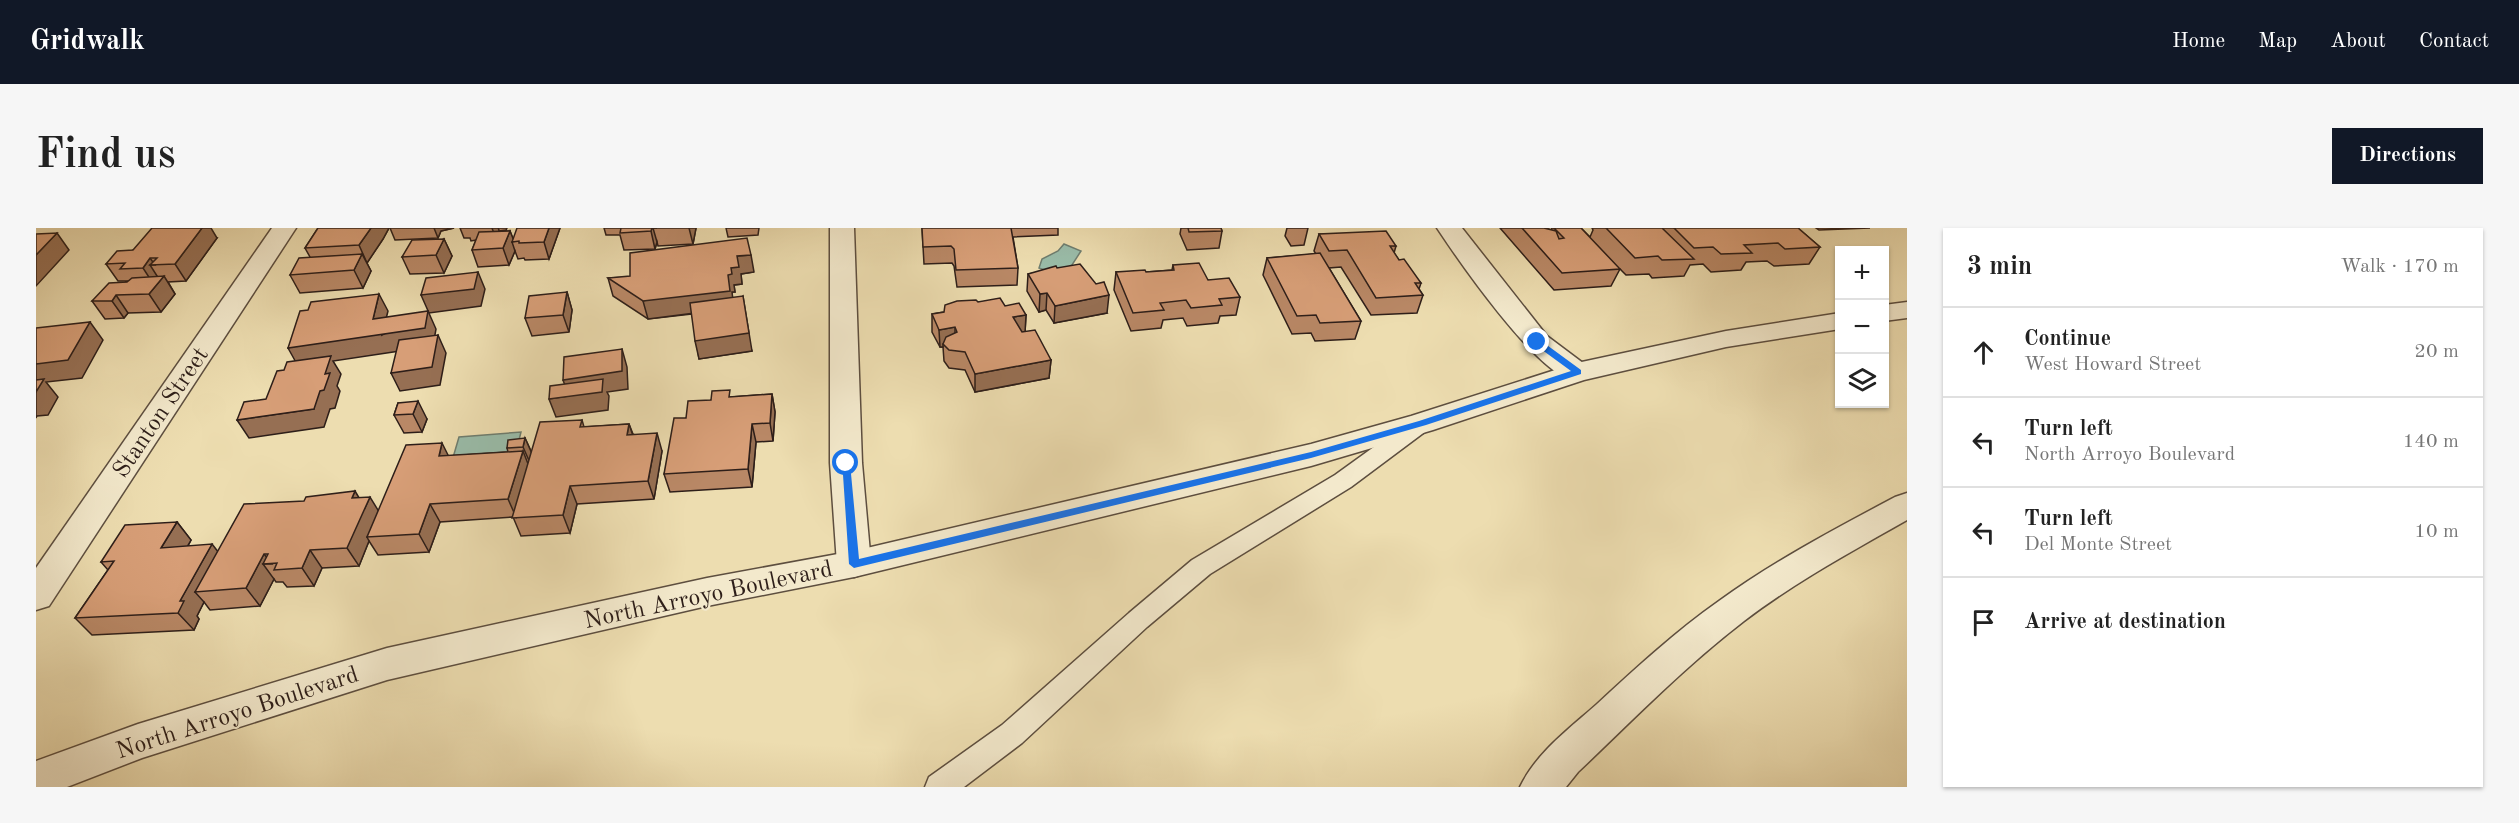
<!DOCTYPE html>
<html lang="en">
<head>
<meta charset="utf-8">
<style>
	:root { --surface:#fff; --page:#f6f6f6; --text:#222; --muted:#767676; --line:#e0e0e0; --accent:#111827 }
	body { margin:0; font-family:"Old Standard TT",serif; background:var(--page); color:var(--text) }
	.controls { position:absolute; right:18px; top:18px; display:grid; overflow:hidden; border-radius:0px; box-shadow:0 2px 4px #0004 }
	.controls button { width:54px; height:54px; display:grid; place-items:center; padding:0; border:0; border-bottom:2px solid var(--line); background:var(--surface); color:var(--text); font:30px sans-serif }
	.stop { position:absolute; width:18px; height:18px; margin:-14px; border:4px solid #1a73e8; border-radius:50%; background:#fff }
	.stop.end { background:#1a73e8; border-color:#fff; box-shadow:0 2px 6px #0008 }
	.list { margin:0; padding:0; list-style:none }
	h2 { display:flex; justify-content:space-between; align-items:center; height:78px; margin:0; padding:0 24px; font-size:26px }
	h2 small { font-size:20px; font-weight:400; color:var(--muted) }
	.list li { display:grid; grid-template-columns:39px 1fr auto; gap:18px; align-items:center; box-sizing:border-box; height:90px; padding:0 24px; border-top:2px solid var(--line) }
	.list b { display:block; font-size:22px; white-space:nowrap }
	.list p { margin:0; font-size:20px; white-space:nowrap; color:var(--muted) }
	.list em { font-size:20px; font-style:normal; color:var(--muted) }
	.icon { flex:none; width:33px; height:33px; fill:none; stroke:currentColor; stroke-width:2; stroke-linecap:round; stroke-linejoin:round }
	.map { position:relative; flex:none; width:1871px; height:559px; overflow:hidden; border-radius:0px }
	header { display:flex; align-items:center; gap:36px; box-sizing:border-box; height:84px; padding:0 30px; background:var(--accent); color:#fff }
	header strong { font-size:28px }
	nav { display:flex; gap:33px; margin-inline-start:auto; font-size:21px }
	.intro { display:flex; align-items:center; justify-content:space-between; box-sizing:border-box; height:144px; padding:0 36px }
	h1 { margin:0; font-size:42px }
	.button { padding:15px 27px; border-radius:0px; background:var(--accent); color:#fff; font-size:21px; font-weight:700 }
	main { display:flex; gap:36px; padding:0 36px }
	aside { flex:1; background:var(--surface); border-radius:0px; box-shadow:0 2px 4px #0004 }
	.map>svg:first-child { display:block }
</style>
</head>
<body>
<header>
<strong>Gridwalk</strong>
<nav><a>Home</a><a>Map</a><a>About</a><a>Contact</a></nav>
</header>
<div class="intro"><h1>Find us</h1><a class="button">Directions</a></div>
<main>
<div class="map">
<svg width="1871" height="559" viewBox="0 0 1871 559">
	<rect width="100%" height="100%" fill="#edddb0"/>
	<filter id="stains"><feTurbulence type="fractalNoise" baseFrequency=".00333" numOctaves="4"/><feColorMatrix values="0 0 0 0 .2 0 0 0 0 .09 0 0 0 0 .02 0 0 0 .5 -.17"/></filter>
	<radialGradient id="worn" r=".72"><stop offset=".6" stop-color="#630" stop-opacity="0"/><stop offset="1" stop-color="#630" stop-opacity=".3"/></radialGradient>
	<g fill="#99bca9" stroke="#6e7d6f" stroke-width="1.5">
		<path d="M1028,16l17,7 -9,14 -16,9 -17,-6 3,-9 16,-8z"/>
		<path d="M485,204l-6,24 -63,5 7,-24z"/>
	</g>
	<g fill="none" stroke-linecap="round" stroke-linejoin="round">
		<g stroke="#5d4e3f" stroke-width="3">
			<path id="service" d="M1386,188l8,2 3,5 -3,5 -79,59 -141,87 -63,53 -125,116 -58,44h-39l4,-10 73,-52 127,-112 63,-53 143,-85 79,-57z"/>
		</g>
		<g stroke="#5d4e3f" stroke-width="3">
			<g id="minor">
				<path d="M236,0h24l-247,378 -13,4v-42z"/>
				<path d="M794,0h24l8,235 9,101 -5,9 -12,4 -12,-4 -5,-9 -7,-101z"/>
				<path d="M1401,0h25l85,108 40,30 4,6 -4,6c-6,2 -11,3 -18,1 -37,-13 -108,-115 -132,-151z"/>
			</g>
		</g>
		<g stroke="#5d4e3f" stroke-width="3">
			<g id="tertiary">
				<path d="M1871,74v16l-23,3v-16z"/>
				<path d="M1804,85v16l-114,18 -142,33 -151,50 -122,36 -457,111 -147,29 -320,74 -245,78 -75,29h-31v-26l102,-37 249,-76 320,-70 147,-27 457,-107 100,-28 166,-53 149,-32z"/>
				<path d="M1871,265v27c-56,32 -112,62 -163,101 -59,45 -112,100 -166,151l-12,15h-46c16,-34 49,-58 77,-83 39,-36 78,-72 122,-103 55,-40 116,-72 176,-104z"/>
			</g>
		</g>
		<use href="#service" fill="#f3e9cc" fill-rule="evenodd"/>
		<use href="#minor" fill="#f3e9cc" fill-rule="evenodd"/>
		<use href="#tertiary" fill="#f3e9cc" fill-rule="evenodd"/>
	</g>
	<g fill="#b98866" stroke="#2d1e19" stroke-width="1.5">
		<path d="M282,0h71l-6,11 -16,24 4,8 -8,17 -63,5 -10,-18 20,-18 -5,-9z"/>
		<path d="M354,0h64l-13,3 -3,7 -43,2z"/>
		<path d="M424,0h47l-1,2 -7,1h11l3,8 47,-11 -11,31 -24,1 -1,-2 -6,1 -3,-8 -6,14 -31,2 -6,-17 4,-10 -5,1 -1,-3h-6z"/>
		<path d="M568,0h92l-3,16 -35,2 -1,-4 -2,7 -31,1 -4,-15h-14z"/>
		<path d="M690,0h33l-1,7 -30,2z"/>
		<path d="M886,0h136v7l-45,2 5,31 -1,17 -60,2 -3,-21 -2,-3 -28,1z"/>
		<path d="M1145,0h40l1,3 -3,17 -32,2 -7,-16z"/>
		<path d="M1251,0h21l-4,17 -13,1 -6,-10z"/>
		<path d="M1464,0h46l5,2 1,-2h29l9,9 3,-7 -1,-2h206l22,19 -11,17 -35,2 -7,-5 -21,1 -5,8 -30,2 -8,-8 -13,1 -6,11 -32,2 -3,-4 -23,1 -6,-6 -9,17 -57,4z"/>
		<path d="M1780,0h54l-51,2z"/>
		<path d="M1283,6l77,12 -2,7 5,7 22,23 -2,6 4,6 -6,18 -46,2 -30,-48 -12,1 32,53 -6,18 -40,2 -4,-8 -19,1 -29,-59 4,-17 49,-4 -2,-3z"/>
		<path d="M181,10l-31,43 -18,1 7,12 -14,18 -33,1 -4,5 -19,1 -13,-18 36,-20h-10l-12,-17 27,-14z"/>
		<path d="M408,11l8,17 -8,17 -34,1 -8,-17z"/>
		<path d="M1137,37l35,15 32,17 -4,18 -16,1 -2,7 -31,3 -4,-8 -20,2 -2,8 -30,3 -17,-41 2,-18h30l26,-2z"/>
		<path d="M1021,40l50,45 -53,10 -8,-13 -7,2 -12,-21 1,-17z"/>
		<path d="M718,44l-13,2 1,10 -8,1 1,7h-3v5l20,54 -53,8 -7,-45 -44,5 -35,-23 -5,-18z"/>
		<path d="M531,64l5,18 -3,22 -37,4 -7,-18z"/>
		<path d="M942,74l27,4 21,9 -1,17 26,28 -2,18 -74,14 -10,-22 -16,-2 -5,-7 -1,-14h-3l-8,-15v-18l12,-2z"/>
		<path d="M736,166l3,18 -2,29 -17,1 -4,45 -82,5 -6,-18 22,-56 25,-18 20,-3z"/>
		<path d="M362,175l29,16 -5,13 -18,1 -10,-18z"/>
		<path d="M546,192l2,7 45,-3 4,10 29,17 -8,48 -77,5 -7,29 -49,3 -8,-19 -73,5 -11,30 -51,3 -9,-14 -10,25 -37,2 -8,18 -27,1 -4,-5h-7l-2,-3 -14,27 -50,4 -6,-8 -7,14 2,3 -5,11 -102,5 -17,-17 33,-48 -7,-8 76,-40 14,18 -3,6 30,6 140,-55 20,14 70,-55 60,-4 -1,-4 18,-10 7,15z"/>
	</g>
	<g fill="#966f53" stroke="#2d1e19" stroke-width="1.5">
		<path d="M166,0h9l6,10 -31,43 -11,-17z"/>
		<path d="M335,0h18l-6,11 -16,24 -8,-18z"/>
		<path d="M398,0h20l-13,3 -3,7z"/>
		<path d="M456,0h6l1,2 -3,9z"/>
		<path d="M513,0h11l-11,31 -5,-17z"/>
		<path d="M616,0h5h-4l4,14 -2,7 -4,-18z"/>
		<path d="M653,0h7l-3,16z"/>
		<path d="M474,3l4,10 -2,1 3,9 -6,14 -6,-17z"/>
		<path d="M21,5l12,17 -33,36v-31z"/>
		<path d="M408,11l8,17 -8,17 -8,-18z"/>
		<path d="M326,26l9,17 -8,17 -9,-18z"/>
		<path d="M715,27l3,17 -13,2 1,10 -8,1 1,7h-3l2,16 -86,11 -5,-18 85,-26 9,-19z"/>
		<path d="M114,30l5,7h-5l9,14 -5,6 -11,-17z"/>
		<path d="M442,44l7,17 -4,17 -52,7 -8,-18z"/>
		<path d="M128,48l11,18 -14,18 -12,-18z"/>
		<path d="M531,64l5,18 -3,22 -6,-17z"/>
		<path d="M1011,65l-1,17 -7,2 1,-18z"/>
		<path d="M343,66l9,17 -6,24 46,-24 8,18 -3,17 -100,15 8,13 -4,12 3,5 -5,17 -5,1 -6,18 -75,11 -12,-18 77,-11 -16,-43 -10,-18 85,-29z"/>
		<path d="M80,67l12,18 -4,5 -12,-17z"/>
		<path d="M1073,67l-2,18 -53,10 1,-17z"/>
		<path d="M707,68l9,55 -53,8 -4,-18z"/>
		<path d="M990,87l-1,18 -12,2v-18z"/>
		<path d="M54,94l13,18 -21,38 -36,4 12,15 -10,18 -11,1 -1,2v-54z"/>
		<path d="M919,99v17h-12v3h-3l-1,-17z"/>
		<path d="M402,107l8,18 -6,32 -40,6 -9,-18z"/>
		<path d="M586,121l5,18 1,22 -21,3 2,4 -1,14 -52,7 -7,-18 20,-3 -6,-16z"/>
		<path d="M1015,132l-2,18 -74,14v-18z"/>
		<path d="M736,166l3,18 -2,29 -3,-18z"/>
		<path d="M382,173l9,18 -5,13 -9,-18z"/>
		<path d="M593,196l6,18 -8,-7z"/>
		<path d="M716,196l4,18 -4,45 -4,-18z"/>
		<path d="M621,205l5,18 -8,48 -6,-18z"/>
		<path d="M489,210l8,18 -2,9 -8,-18z"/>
		<path d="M406,215l9,18 -12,-5z"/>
		<path d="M487,223l7,18 -14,48 -8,-18z"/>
		<path d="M534,258l7,18 -7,29 -7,-18z"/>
		<path d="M319,263l10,17 5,-11 11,18 -14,22 2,4 -10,25 -12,-18 5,-50z"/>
		<path d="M394,276l10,18 -11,30 -10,-18z"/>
		<path d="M141,294l14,18 -15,26 -15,-18z"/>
		<path d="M176,316l14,18 -31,30 9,10 -7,14 2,3 -5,11 -16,-17 2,-12z"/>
		<path d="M274,322l12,18 -8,18 -12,-18z"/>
		<path d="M228,326l8,10h-9l11,15 -14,27 -14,-18z"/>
	</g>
	<g fill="#d79e77" stroke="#2d1e19" stroke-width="1.5">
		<path d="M116,0h50l-27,36 -25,1 7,-7h-7l-7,10 -23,1 5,-6 -19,1 11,-13 16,-1z"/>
		<path d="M282,0h53l-12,17 -54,3z"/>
		<path d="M481,0h32l-5,14 -25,1v-2l-7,1z"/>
		<path d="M585,0h31l-1,3 -31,2z"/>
		<path d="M886,0h89l7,40 -62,2 -2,-21 -3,-3 -28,1z"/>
		<path d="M1152,0h33l1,3 -33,1z"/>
		<path d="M1486,0h22l12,3 3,8 5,-1 -10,-10h27l39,41 -58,4z"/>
		<path d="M1570,0h56l32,31 -32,1 -4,-4 -23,2z"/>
		<path d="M1638,0h124l22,19 -35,2 -7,-6 -34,2 8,8 -31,1 -8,-7 -19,1z"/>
		<path d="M474,3l-7,17 -31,2 7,-18z"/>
		<path d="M1350,3l10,15h-6l9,14 5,-1 17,24h-6l8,12 -47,3 -29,-48 -18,1 -10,-17z"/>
		<path d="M21,5l-21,22v-21z"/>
		<path d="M711,10l4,17 -14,1 2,11 -8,1 1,6 -4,1 2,16 -87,10 -35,-23 22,-2v-23z"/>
		<path d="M408,11l-8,16 -34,2 10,-17z"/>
		<path d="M1284,25l41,68 -41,2 -4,-8 -19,1 -30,-58z"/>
		<path d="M326,26l-8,16 -64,5 9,-17z"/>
		<path d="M1163,35l9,17 21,-2 11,19 -21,2 3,6 -31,3 -5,-8 -26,3 4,7 -31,3 -17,-41 29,-2 1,2 28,-2 -1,-5z"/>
		<path d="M1044,36l16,20 8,-2 5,13 -54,11 -8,-13 -7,1 -12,-20 28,-8 1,2z"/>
		<path d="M442,44l-4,17 -53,6 5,-17z"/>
		<path d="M128,48l-15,18 -33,1 -4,6h-20l17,-18 18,-1 5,-4z"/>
		<path d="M531,64l-4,23 -38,3 4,-22z"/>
		<path d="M343,66l-6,25 55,-8 -3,17 -137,20 12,-37 8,-1 3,-8z"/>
		<path d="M707,68l6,37 -54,8 -5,-38z"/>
		<path d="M964,70l5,8 14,-3 7,12 -13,2 9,15 13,-2 16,30 -76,14 -10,-22 -16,-2 -6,-6 3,-7 11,-5 -2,-5 -16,3 -7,-16 12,-2 1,-7 12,-4 19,-1 2,2z"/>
		<path d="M54,94l-22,38 -32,4v-36z"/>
		<path d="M402,107l-6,32 -41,6 8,-33z"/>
		<path d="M586,121v22l-59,9 1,-23z"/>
		<path d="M295,128l-6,18 5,-1 -6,17 -4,1 -6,18 -77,11 7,-18 22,-3 11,-28 7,-1 3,-8z"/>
		<path d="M8,151l-8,13v-12z"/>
		<path d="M567,151l-1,13 -53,7 1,-13z"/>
		<path d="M694,162l-1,7 43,-3 -2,29 -18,1 -4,45 -84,5 10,-56h12l2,-17 23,-1 1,-9z"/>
		<path d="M382,173l-5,13 -19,1 4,-12z"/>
		<path d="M546,192l-2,7 49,-3 -2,11 30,-2 -9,48 -78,5 -7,29 -51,3 28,-96z"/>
		<path d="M489,210l-2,9 -16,1 1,-8z"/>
		<path d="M406,215l-3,13 84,-5 -15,48 -78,5 -11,30 -52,3 39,-92z"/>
		<path d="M319,263l-3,7 18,-1 -23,51 -37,2 -8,18 -28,2 3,-7 -14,1 5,-10h-4l-18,34 -51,4 49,-88 60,-3 2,-4z"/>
		<path d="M141,294l-16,26 51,-4 -32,57h4l-6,12 -103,5 39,-57 -13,1 24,-37z"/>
	</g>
	<path fill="#1a73e8" d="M1498,112h6l41,30v4l-155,51 -115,33 -457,110 -5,-4 -7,-104h7l1,3 9,96 452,-107 108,-31 152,-50 -37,-27z"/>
	<g text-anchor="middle" stroke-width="4.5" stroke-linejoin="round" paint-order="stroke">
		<g font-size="24" fill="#2d1e19" stroke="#f3e9cc">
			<text transform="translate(124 184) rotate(-56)" y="8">Stanton Street</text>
			<text transform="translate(672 366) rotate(-12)" y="8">North Arroyo Boulevard</text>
			<text transform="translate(201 484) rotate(-18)" y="8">North Arroyo Boulevard</text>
		</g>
	</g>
	<rect width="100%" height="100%" filter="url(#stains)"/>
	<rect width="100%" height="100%" fill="url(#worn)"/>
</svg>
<div class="controls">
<button>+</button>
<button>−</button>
<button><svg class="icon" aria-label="layers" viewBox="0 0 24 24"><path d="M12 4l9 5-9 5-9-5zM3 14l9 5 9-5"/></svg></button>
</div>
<div class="stop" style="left:810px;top:235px"></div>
<div class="stop end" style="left:1501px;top:114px"></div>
</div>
<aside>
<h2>3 min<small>Walk · 170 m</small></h2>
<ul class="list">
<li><svg class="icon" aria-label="ahead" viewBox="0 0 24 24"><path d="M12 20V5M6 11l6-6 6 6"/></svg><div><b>Continue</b><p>West Howard Street</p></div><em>20 m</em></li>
<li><svg class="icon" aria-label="left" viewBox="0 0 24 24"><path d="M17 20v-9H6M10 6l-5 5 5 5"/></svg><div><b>Turn left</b><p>North Arroyo Boulevard</p></div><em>140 m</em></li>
<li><svg class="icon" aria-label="left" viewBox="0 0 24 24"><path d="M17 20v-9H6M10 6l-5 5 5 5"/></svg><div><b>Turn left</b><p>Del Monte Street</p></div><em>10 m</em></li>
<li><svg class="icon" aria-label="arrive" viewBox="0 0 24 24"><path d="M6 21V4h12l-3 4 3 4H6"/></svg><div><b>Arrive at destination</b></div></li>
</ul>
</aside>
</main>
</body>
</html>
